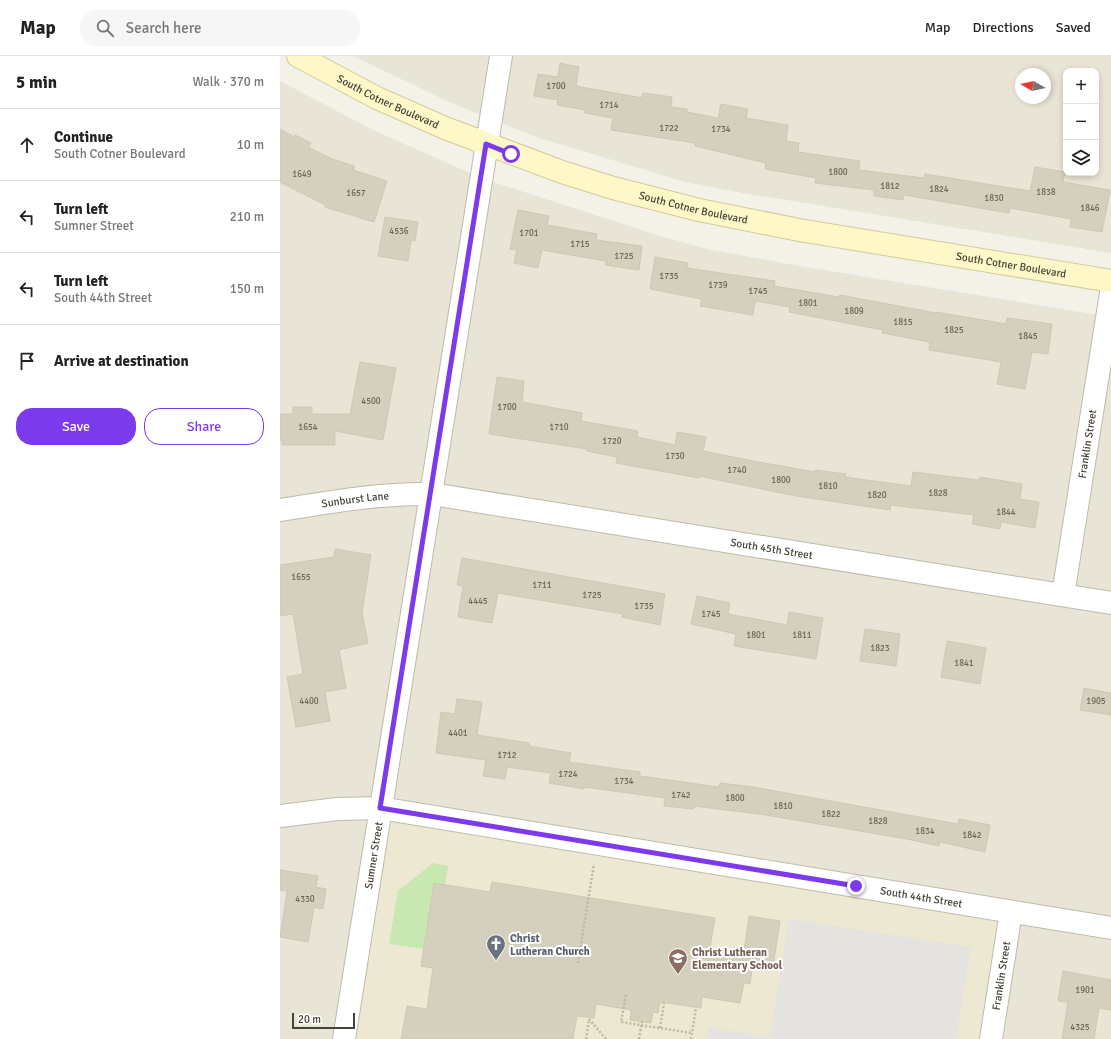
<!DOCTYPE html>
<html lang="en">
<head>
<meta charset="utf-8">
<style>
	:root { --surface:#fff; --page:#f6f6f6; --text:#222; --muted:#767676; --line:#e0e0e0; --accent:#7c3aed }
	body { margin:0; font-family:Signika,sans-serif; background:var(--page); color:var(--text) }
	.controls { position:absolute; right:12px; top:12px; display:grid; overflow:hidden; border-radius:8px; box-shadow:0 2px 6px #0003 }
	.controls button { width:36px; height:36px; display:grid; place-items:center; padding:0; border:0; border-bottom:1px solid var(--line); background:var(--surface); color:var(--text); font:20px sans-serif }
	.compass { position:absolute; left:735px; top:12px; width:36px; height:36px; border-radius:50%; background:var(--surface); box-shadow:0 2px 6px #0003; rotate:279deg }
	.scale { position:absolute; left:12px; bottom:10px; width:63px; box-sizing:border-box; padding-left:4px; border:2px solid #474237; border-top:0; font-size:11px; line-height:14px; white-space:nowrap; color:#474237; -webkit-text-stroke:3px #fff; paint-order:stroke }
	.stop { position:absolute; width:12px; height:12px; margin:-9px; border:3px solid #7c3aed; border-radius:50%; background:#fff }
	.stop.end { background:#7c3aed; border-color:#fff; box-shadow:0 1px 4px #0008 }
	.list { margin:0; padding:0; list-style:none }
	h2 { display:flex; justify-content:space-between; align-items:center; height:52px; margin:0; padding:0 16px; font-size:17px }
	h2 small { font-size:13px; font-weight:400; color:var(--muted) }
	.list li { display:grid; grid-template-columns:26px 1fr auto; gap:12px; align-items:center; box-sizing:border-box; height:72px; padding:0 16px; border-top:1px solid var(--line) }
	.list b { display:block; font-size:15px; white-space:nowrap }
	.list p { margin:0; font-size:13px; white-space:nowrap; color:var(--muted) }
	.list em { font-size:13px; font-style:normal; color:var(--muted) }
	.actions { display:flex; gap:8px; padding:12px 16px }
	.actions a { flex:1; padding:9px 0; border:1px solid var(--accent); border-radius:16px; text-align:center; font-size:14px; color:var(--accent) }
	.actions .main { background:var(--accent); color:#fff }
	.icon { flex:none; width:22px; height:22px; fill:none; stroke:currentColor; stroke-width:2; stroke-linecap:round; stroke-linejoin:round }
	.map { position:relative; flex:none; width:831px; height:983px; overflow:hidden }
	header { display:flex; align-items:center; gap:24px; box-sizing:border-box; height:56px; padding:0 20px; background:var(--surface); border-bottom:1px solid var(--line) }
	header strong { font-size:19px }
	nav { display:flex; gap:22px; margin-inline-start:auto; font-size:14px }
	.search { width:280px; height:36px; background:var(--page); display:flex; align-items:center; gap:10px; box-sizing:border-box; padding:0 14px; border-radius:16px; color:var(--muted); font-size:15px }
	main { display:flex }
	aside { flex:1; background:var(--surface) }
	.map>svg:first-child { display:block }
</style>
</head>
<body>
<header>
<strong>Map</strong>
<div class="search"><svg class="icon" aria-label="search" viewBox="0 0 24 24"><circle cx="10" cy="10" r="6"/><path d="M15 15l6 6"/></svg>Search here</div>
<nav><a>Map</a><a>Directions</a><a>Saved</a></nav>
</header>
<main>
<aside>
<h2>5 min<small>Walk · 370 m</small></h2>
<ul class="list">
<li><svg class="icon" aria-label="ahead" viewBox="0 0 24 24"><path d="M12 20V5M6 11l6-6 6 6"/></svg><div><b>Continue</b><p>South Cotner Boulevard</p></div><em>10 m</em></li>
<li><svg class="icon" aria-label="left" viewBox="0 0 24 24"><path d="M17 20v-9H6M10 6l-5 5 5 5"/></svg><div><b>Turn left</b><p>Sumner Street</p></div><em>210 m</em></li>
<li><svg class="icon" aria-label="left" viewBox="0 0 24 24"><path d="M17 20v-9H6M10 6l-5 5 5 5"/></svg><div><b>Turn left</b><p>South 44th Street</p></div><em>150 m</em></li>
<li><svg class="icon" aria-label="arrive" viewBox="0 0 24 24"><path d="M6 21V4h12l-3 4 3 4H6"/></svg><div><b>Arrive at destination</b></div></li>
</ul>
<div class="actions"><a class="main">Save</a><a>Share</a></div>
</aside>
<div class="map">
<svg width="831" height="983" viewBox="0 0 831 983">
	<rect width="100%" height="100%" fill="#f4f1e8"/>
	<g fill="#e8e4d6" fill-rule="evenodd">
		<path d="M73,0h758v197l-374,-61 -52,-10 -149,-45 -89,-36zM786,15h30v102h-30zM741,18h24v24h-24z"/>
		<path d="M0,25l93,49 108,48 176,57 50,14 87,16 317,52v722h-831z"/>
	</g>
	<path fill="#ede8d2" d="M100,752l631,104 -20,127h-647z"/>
	<path fill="#c9e7b1" d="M153,807l15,3 -3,19 -21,64 -35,-5 9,-53z"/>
	<path fill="#e5e3e0" d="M509,863l182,28 -15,92h-249l2,-12 61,10z"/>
	<g fill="#d5cfbd" stroke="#d0c7b1">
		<path d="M280,7l19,4 -3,19 66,12 1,-5 29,4 -1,10 16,2v3l31,6 3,-14 27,5 -2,9 42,7 -2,16 13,2 -1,9 62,9 -1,9 65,8 1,-4 105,17 5,-24 30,5 -2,10 47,8 -8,42 -32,-5 1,-8 -61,-11 -1,5 -105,-18 -1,5 -29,-4v-6l-59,-7 1,-5 -51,-9 1,-6 -71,-17v-3l-84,-13 2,-12 -28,-5v-3l-28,-5 1,-5 -24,-4 4,-22 20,3z"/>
		<path d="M0,73l14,8 1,-2 16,8 -3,4 24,12 22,7 -1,4 34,11 -13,41 -49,-15v-2l-45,-23z"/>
		<path d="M238,154l31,6 -2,9 50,9 -1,6 46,6 -3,24 -34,-5 1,-4 -64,-11 -4,18 -24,-5 3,-13 -7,-1z"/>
		<path d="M105,161l33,5 -3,19 -4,-1 -3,21 -30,-5z"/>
		<path d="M375,201l33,6 -1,5 88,13 -1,5 65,11 1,-2 96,18v-1l70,12 1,-6 45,6 -4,30 -16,-2 -7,37 -28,-5 4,-22 -72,-12 1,-8 -48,-9 1,-3 -94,-18 1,-5 -35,-6 -2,14 -53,-9 2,-7 -52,-10z"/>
		<path d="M80,306l36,6 -13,72 -48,-9v14h-53v-5h-2v-26h13v-7h19v7h38z"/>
		<path d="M217,321l27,4 -2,21 60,11 -1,8 57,10 -1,6 38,8 2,-13 29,5 -3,14 50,10 62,11v-2l31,4 -1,3 66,9 2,-14 66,8 1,-3 42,7 -2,15 19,3 -4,26 -34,-6 -1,7 -28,-5 2,-9 -83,-10 -1,5 -94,-14 -97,-20v2l-83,-15 1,-6 -30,-6v-2l-98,-15z"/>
		<path d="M55,493l36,6 -9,58 6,30 -29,7 7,38 -21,4 5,29 -34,6 -9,-50 16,-3 -10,-60 -13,2v-51l54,-8z"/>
		<path d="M182,502l203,36 -5,31 -38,-8 1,-3 -125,-21 -6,30 -34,-6 5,-31 -6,-1z"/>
		<path d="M417,540l33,7 -2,11 59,11 2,-13 34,6 -7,41 -82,-13 2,-12 -45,-10z"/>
		<path d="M585,573l35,5 -4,32 -36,-5z"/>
		<path d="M667,585l39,7 -6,36 -39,-7z"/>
		<path d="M804,632l27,5v22l-31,-5z"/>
		<path d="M177,643l25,3 -5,33 52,8v3l42,7 -2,9 71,10v4l79,11 1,-4 33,4 205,37 1,-5 31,6 -5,27 -45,-10 -1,4 -32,-7 -141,-24 -72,-9v3l-30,-3 1,-8 -81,-11v2l-35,-6 2,-10 -44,-6 -2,12 -22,-3 3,-16 -50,-7 5,-41 14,2z"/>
		<path d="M0,814l38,6 -2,11 10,2 -3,20 -9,-2 -6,35 -28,-5 7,-46 -7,-1z"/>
		<path d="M212,826l223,36 -6,35 34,5 6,-42 31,5 -7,46 -20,-3 -3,20 -6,-1 -4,20 -38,-6 -1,11 -41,-6 -2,11 -5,-1 -2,11 -21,-3 1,-10 -35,-6 -2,14 -17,-2 -4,23h-172l6,-33 20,3 6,-41 -12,-2 13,-83 56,9z"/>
		<path d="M783,915l48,9v30l-12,-2 -5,31h-32l6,-37 -10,-1z"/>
	</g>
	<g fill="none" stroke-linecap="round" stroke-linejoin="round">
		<g stroke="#bfbaab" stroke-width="24">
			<g id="minor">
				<path id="s1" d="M0,454c51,-8 100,-17 152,-16l679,109"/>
				<path id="s2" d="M783,539l48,-302"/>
				<path id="s3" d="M0,760l57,-7 43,-1 731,120"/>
				<path id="s4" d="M711,983l20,-127"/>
			</g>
		</g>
		<g stroke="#bfbaab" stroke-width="24">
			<g id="tertiary">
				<path id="s5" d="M64,983l157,-983"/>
			</g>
		</g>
		<g stroke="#d3ca99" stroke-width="24">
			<g id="secondary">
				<path id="s6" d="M18,0l79,42 68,30 117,44 51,16 86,22 100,20 312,51"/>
			</g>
		</g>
		<g stroke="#c1b89c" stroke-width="2.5" stroke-dasharray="2 2" stroke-linecap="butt">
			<path d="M298,907l16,-99"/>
			<path d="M346,939l-5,27 71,11"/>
			<path d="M309,963l17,20"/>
			<path d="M380,972l4,-25"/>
			<path d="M306,983l3,-19"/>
			<path d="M359,983l3,-18"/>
			<path d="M411,983l5,-31"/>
		</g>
		<use href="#minor" stroke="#fff" stroke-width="22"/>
		<use href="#tertiary" stroke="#fff" stroke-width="22"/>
		<use href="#secondary" stroke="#fef7c8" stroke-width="22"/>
	</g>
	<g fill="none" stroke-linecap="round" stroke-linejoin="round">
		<path stroke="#7c3aed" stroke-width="5" d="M231,98l-25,-10 -106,664 476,78"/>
	</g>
	<defs>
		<g id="church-pin" transform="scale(1)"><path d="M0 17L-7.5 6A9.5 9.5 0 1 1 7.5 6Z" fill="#6b7280" stroke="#fff"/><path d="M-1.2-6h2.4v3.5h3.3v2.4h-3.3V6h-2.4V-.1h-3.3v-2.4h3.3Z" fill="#fff"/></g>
		<g id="school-pin" transform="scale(1)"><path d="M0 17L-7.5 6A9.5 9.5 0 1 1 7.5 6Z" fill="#8d6e63" stroke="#fff"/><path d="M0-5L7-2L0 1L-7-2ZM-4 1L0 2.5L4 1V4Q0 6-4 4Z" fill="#fff"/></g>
	</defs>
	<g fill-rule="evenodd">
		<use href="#church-pin" x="216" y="888"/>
		<use href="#school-pin" x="398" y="902"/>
	</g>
	<g text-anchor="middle" stroke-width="4" stroke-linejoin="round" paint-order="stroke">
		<g font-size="9" fill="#6a6558">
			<text x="276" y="33">1700</text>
			<text x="329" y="52">1714</text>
			<text x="389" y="75">1722</text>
			<text x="441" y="76">1734</text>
			<text x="558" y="119">1800</text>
			<text x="22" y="121">1649</text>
			<text x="610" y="133">1812</text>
			<text x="659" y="136">1824</text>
			<text x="766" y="139">1838</text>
			<text x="76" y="140">1657</text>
			<text x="714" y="145">1830</text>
			<text x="810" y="155">1846</text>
			<text x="119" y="178">4536</text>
			<text x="249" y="180">1701</text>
			<text x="300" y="191">1715</text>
			<text x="344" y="203">1725</text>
			<text x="389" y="223">1735</text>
			<text x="438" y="232">1739</text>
			<text x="478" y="238">1745</text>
			<text x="528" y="250">1801</text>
			<text x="574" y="258">1809</text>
			<text x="623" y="269">1815</text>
			<text x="674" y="277">1825</text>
			<text x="748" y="283">1845</text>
			<text x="91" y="348">4500</text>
			<text x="227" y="354">1700</text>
			<text x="28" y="374">1654</text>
			<text x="279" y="374">1710</text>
			<text x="332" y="388">1720</text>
			<text x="395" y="403">1730</text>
			<text x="457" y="417">1740</text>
			<text x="501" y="427">1800</text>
			<text x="548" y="433">1810</text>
			<text x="658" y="440">1828</text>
			<text x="597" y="442">1820</text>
			<text x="726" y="459">1844</text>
			<text x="21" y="524">1655</text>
			<text x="262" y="532">1711</text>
			<text x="312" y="542">1725</text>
			<text x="198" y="548">4445</text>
			<text x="364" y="553">1735</text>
			<text x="431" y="561">1745</text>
			<text x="476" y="582">1801</text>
			<text x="522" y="582">1811</text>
			<text x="600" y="595">1823</text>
			<text x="684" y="610">1841</text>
			<text x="29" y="648">4400</text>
			<text x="816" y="648">1905</text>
			<text x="178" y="680">4401</text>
			<text x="227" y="702">1712</text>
			<text x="288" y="721">1724</text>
			<text x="344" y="728">1734</text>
			<text x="401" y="742">1742</text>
			<text x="455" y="745">1800</text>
			<text x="503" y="753">1810</text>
			<text x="551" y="761">1822</text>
			<text x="598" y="768">1828</text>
			<text x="645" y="778">1834</text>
			<text x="692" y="782">1842</text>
			<text x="25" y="846">4330</text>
			<text x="805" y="937">1901</text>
			<text x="800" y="974">4325</text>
		</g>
		<g font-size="11" fill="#474237" stroke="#fff">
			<text dy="4" stroke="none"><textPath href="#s6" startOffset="101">South Cotner Boulevard</textPath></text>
			<text dy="4" stroke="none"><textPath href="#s6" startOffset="425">South Cotner Boulevard</textPath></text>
			<text dy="4" stroke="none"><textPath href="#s6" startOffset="748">South Cotner Boulevard</textPath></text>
			<text dy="4" stroke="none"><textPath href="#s2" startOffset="153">Franklin Street</textPath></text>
			<text dy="4" stroke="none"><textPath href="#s1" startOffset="76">Sunburst Lane</textPath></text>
			<text dy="4" stroke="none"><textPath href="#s1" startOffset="497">South 45th Street</textPath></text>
			<text dy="4" stroke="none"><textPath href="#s5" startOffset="186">Sumner Street</textPath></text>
			<text dy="4" stroke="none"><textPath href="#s3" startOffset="649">South 44th Street</textPath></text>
			<text dy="4" stroke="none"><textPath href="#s4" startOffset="64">Franklin Street</textPath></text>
		</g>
		<g font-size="11" font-weight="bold" fill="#5b616d" stroke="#fff" text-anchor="start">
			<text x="230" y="886">Christ<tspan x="230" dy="13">Lutheran Church</tspan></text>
		</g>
		<g font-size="11" font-weight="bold" fill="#785e54" stroke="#fff" text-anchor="start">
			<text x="412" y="900">Christ Lutheran<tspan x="412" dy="13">Elementary School</tspan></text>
		</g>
	</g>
</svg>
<div class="controls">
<button>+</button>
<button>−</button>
<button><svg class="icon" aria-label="layers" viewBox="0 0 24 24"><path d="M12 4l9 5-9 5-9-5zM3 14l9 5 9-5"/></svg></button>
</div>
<svg class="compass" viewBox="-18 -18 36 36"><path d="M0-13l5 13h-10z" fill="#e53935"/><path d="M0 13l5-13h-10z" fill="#767676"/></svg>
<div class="scale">20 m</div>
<div class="stop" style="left:231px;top:98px"></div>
<div class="stop end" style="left:576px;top:830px"></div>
</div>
</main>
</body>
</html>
